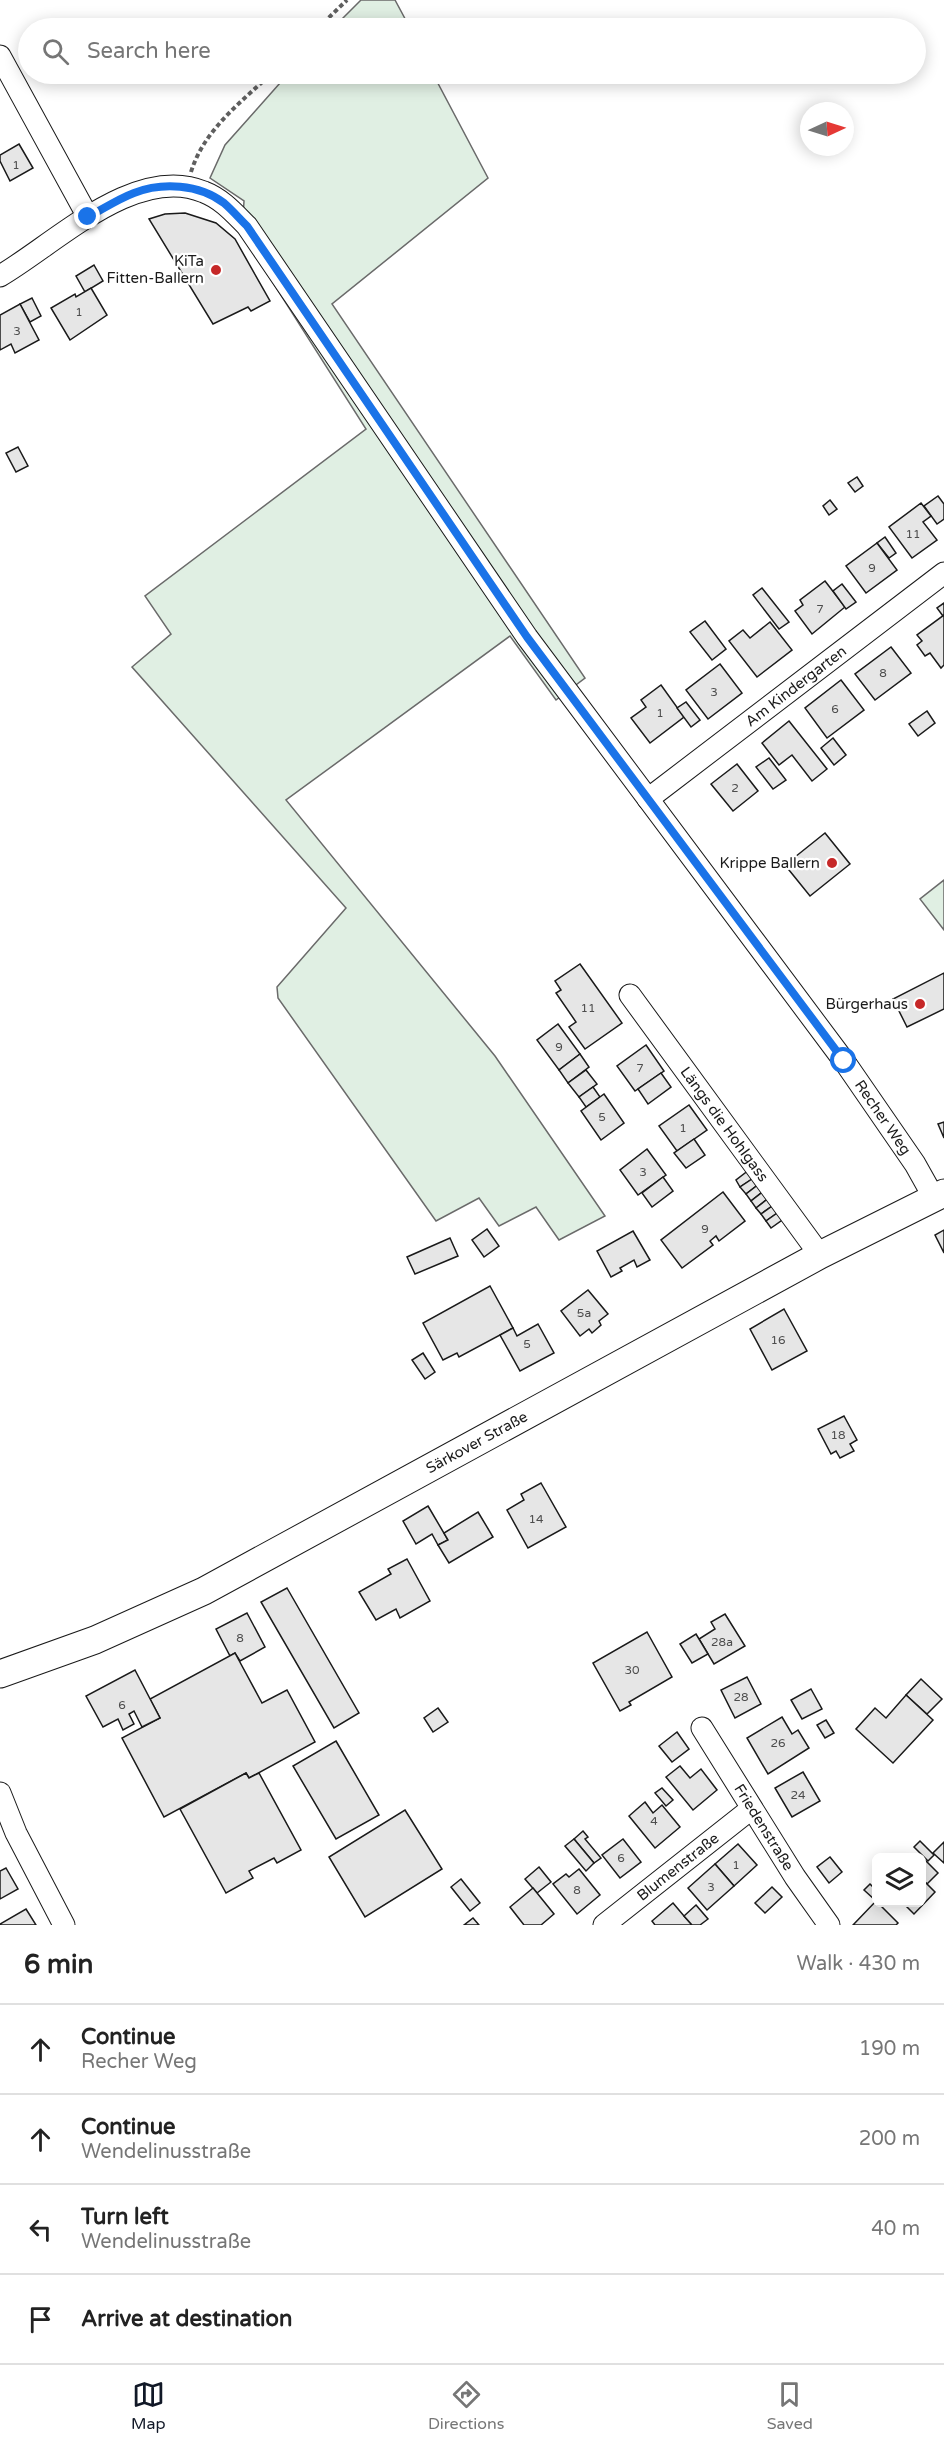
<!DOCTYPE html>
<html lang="en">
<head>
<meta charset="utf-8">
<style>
	:root { --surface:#fff; --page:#f2f2f2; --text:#222; --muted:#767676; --line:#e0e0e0; --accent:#111827 }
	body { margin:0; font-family:"Varela Round",sans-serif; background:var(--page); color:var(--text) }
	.controls { position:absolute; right:18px; bottom:18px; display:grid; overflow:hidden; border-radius:9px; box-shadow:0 3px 15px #0003 }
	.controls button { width:54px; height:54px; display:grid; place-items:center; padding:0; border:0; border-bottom:2px solid var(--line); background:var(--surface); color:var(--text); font:30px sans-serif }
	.compass { position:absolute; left:800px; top:102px; width:54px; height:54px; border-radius:50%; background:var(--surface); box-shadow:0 3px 15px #0003; rotate:86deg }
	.stop { position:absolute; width:18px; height:18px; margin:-14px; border:4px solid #1a73e8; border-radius:50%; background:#fff }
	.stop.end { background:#1a73e8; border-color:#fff; box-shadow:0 2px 6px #0008 }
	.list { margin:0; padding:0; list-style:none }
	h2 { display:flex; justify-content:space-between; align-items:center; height:78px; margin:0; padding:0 24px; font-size:26px }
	h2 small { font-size:20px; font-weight:400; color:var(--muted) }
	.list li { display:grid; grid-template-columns:39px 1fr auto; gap:18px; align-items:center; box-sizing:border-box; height:90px; padding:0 24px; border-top:2px solid var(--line) }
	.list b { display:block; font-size:22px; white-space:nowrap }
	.list p { margin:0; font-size:20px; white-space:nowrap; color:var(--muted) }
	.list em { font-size:20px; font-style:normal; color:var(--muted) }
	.icon { flex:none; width:33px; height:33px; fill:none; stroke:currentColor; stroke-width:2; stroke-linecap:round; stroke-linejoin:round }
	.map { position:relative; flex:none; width:944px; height:1925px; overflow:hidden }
	.search { position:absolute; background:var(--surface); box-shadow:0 3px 15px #0003; left:18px; right:18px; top:18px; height:66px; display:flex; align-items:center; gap:15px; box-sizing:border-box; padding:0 21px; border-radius:33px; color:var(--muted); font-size:22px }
	.sheet { height:438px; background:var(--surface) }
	nav { display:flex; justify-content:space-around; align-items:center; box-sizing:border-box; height:84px; border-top:2px solid var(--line); background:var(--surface); font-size:16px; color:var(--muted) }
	nav a { display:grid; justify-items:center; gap:3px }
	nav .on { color:var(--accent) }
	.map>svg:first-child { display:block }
</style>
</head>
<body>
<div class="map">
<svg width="944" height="1925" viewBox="0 0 944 1925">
	<rect width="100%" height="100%" fill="#fff"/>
	<g fill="#e0efe3" stroke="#6a6a6a" stroke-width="1.5">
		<path d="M361,0h34l15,28h-77z"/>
		<path d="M288,74h145l55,104 -156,126 253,374 -29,22 -46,-64 -224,164 209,256 110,160 -46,24 -23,-33 -37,19 -20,-28 -43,23 -158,-223 -1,-11 69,-79 -214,-241 39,-33 -26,-38 221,-167 -124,-195 2,-33 -34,-23 15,-33z"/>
		<path d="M944,880v50l-24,-31z"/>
	</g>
	<g fill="#e6e6e6" stroke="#1a1a1a" stroke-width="1.5">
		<path d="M19,144l14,24 -23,13 -10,-20v-6z"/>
		<path d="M185,213l31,10 19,16 35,62 -19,10 -3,-4 -35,17 -64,-105 16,-5z"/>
		<path d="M94,265l9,16 -18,11 -9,-16z"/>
		<path d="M91,288l16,27 -37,25 -19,-32 24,-14 1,3z"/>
		<path d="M32,298l9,18 -11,6 -10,-18z"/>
		<path d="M20,304l19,36 -24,13 -4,-9 -11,6v-35z"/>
		<path d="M18,447l10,19 -12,6 -10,-19z"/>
		<path d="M857,477l6,9 -8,6 -7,-9z"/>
		<path d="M938,496l6,8v15l-7,5 -13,-18z"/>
		<path d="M830,500l7,9 -8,6 -6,-9z"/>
		<path d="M921,503l10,13 -8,6 14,18 -25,18 -23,-31z"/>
		<path d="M885,537l11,16 -7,5 -12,-15z"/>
		<path d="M877,543l20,27 -31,23 -20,-27z"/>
		<path d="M825,581l20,26 -33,27 -17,-23 8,-6 -3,-5z"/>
		<path d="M842,584l14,18 -10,7 -13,-18z"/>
		<path d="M762,588l27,34 -10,7 -26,-34z"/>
		<path d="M944,603v12l-1,1 -6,-8z"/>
		<path d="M944,615v50l-3,3 -11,-15 -5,3 -8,-11 5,-4 -5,-6z"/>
		<path d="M705,621l21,28 -14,11 -22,-28z"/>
		<path d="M770,622l22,28 -35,27 -28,-36 14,-11 7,8z"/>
		<path d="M891,647l20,26 -36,27 -20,-26z"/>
		<path d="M720,664l22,29 -34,26 -22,-29z"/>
		<path d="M841,680l23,30 -37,28 -22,-30z"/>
		<path d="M661,685l23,32 -34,26 -19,-25 15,-11 -5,-7z"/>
		<path d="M686,702l14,18 -9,7 -14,-19z"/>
		<path d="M927,711l8,12 -17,13 -9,-12z"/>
		<path d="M789,721l38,48 -15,12 -20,-26 -13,10 -17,-22z"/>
		<path d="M833,738l13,17 -12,10 -13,-17z"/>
		<path d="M769,758l17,22 -13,9 -17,-22z"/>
		<path d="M737,764l21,27 -25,20 -22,-27z"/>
		<path d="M825,833l25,31 -40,32 -25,-31z"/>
		<path d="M580,964l42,59 -37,26 -16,-22 7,-5 -20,-29 5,-3 -6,-9z"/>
		<path d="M944,973v36l-37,18 -14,-28z"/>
		<path d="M558,1024l22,30 -21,16 -22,-30z"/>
		<path d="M646,1045l18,26 -29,20 -18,-25z"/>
		<path d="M580,1054l9,13 -21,16 -9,-13z"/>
		<path d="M586,1070l11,14 -18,13 -11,-14z"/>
		<path d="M661,1073l10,14 -23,17 -10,-15z"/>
		<path d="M593,1087l7,10 -14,10 -7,-10z"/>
		<path d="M604,1094l20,29 -23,17 -20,-29z"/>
		<path d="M689,1105l18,25 -30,21 -18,-25z"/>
		<path d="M944,1122v16l-6,-14z"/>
		<path d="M694,1139l11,16 -19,13 -12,-15z"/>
		<path d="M647,1149l19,26 -28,20 -18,-25z"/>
		<path d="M749,1170l6,7 -15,10 -4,-7z"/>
		<path d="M663,1177l10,14 -21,16 -10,-14z"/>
		<path d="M755,1177l4,7 -13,10 -6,-7z"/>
		<path d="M759,1184l6,6 -14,11 -5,-7z"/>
		<path d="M765,1190l5,7 -14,11 -5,-7z"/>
		<path d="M723,1192l22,29 -26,20 -3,-5 -6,5 3,4 -31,23 -21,-28z"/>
		<path d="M770,1197l5,7 -14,10 -5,-6z"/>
		<path d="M775,1204l5,7 -14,10 -5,-7z"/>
		<path d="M780,1211l5,7 -14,10 -5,-7z"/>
		<path d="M487,1229l12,17 -15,11 -12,-17z"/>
		<path d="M944,1230v23l-9,-18z"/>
		<path d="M633,1231l17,29 -13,7 -3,-7 -14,8 2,3 -11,6 -14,-26z"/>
		<path d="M450,1238l8,18 -43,18 -8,-17z"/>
		<path d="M490,1286l23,42 -54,29 -2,-4 -14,7 -20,-37z"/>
		<path d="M588,1290l20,24 -9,7 2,4 -9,8 -3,-4 -9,7 -19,-25z"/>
		<path d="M784,1309l23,42 -35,19 -22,-41z"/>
		<path d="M538,1324l16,29 -34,18 -20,-36 13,-7 4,8z"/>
		<path d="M423,1353l12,19 -10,7 -13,-19z"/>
		<path d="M844,1416l13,24 -7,4 4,7 -14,7 -4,-7 -5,3 -13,-25z"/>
		<path d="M541,1483l25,44 -38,21 -21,-38 17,-10 -3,-6z"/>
		<path d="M428,1506l20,34 -10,5 -6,-11 -16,10 -13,-23z"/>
		<path d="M478,1512l15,25 -44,26 -11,-18 10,-5 -4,-7z"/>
		<path d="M407,1559l23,42 -30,17 -4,-9 -20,11 -17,-28 32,-18 -3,-5z"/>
		<path d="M287,1588l72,125 -25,15 -73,-126z"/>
		<path d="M247,1613l18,34 -25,14 -5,-8 -5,3 -14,-27z"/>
		<path d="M725,1614l20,32 -31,18 -15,-25 16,-10 -4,-7z"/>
		<path d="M647,1632l25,45 -43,25 2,3 -11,6 -27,-48z"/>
		<path d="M696,1634l12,20 -16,9 -12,-19z"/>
		<path d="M235,1653l27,50 25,-13 28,52 -66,36 -3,-5 -82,44 -42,-79 38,-20 -10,-19z"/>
		<path d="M135,1670l25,48 -18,9 -8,-16 -5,3 5,10 -11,6 -5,-11 -15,8 -17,-31z"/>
		<path d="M747,1677l14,27 -26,14 -14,-28z"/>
		<path d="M921,1679l21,20 -15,15 -21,-19z"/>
		<path d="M811,1689l11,20 -20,10 -11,-19z"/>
		<path d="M906,1695l27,25 -40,43 -37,-34 19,-21 11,10z"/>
		<path d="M438,1708l10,14 -15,10 -9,-14z"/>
		<path d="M782,1717l10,17 6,-4 11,18 -41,26 -21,-36z"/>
		<path d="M826,1720l8,13 -9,5 -8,-13z"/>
		<path d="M677,1732l12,17 -17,13 -13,-16z"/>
		<path d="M336,1741l43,74 -43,24 -43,-73z"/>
		<path d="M680,1766l10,12 11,-9 16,21 -24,20 -27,-33z"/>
		<path d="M803,1772l17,29 -28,16 -17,-29z"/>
		<path d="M246,1773l3,5 10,-5 42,77 -24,13 -3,-5 -25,13 4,7 -27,15 -46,-84z"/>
		<path d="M662,1788l11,12 -7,6 -11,-13z"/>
		<path d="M645,1802l8,11 9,-8 18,22 -25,21 -26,-32z"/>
		<path d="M405,1810l37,59 -77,48 -36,-60z"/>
		<path d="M583,1831l5,6 -3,2 16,19 -7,5 -20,-24z"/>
		<path d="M574,1839l20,24 -8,8 -21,-25z"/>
		<path d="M623,1839l18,23 -21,16 -18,-23z"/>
		<path d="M920,1841l14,14 -6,6 -14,-14z"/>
		<path d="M944,1842v21l-11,-10z"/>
		<path d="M738,1844l19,21 -23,21 -19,-22z"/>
		<path d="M921,1856l17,17 -11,11 -5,-5z"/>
		<path d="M830,1857l12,15 -13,11 -12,-16z"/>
		<path d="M715,1864l19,22 -27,24 -19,-22z"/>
		<path d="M539,1867l12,15 -14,11 -12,-14z"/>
		<path d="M6,1868l12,21 -18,10v-28z"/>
		<path d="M579,1869l21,26 -23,19 -24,-30 13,-10 3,3z"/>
		<path d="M461,1879l19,24 -10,8 -19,-24z"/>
		<path d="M922,1879l13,13 -21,22 -12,-12h20z"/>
		<path d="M870,1884l6,6 -1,10 -11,-10z"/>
		<path d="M772,1887l10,10 -17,16 -10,-10z"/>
		<path d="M533,1888l21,26 -13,11h-17l-14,-18z"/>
		<path d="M876,1901l22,22 -2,2h-43z"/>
		<path d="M673,1903l11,13 8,9h-37l-3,-4z"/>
		<path d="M696,1905l12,14 -8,6h-8l-8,-9z"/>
		<path d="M26,1909l10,16h-36v-1z"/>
		<path d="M473,1918l6,7h-15z"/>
	</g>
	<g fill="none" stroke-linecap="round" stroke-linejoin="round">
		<g stroke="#1a1a1a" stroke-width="23">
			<g id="minor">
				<path d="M0,56l88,161"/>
				<path id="s1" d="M0,276c55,-32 136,-113 204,-84 18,7 30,21 43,34l280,411 317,424 71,103 19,34"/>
				<path id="s2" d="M648,799l296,-226"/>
				<path id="s3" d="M630,995l190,260"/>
				<path id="s4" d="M702,1728l93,149 34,48"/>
				<path d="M0,1793l16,40 48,92"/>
				<path id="s5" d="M604,1925l147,-116"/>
			</g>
		</g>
		<g stroke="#1a1a1a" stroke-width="29">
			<g id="major">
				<path id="s6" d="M0,1674l95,-34 109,-49 616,-336 124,-62"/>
			</g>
		</g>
		<g stroke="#5f5f5f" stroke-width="4" stroke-dasharray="4.5 3" stroke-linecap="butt">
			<path d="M318,28l29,-28"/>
			<path d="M191,172c13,-42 49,-69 80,-98"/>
		</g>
		<use href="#minor" stroke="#fff" stroke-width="21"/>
		<use href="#major" stroke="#fff" stroke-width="27"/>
	</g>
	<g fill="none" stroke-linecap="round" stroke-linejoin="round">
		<path stroke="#1a73e8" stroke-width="8" d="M88,217c15,-8 30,-18 46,-24 28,-11 65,-9 90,10 8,7 15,15 23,23l280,411 317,424"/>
	</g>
	<g fill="#c62828" stroke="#fff" stroke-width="2">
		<circle cx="216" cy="270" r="6"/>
		<circle cx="832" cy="863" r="6"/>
		<circle cx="920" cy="1004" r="6"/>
	</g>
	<g text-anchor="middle" stroke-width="4.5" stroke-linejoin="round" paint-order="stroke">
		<g font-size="12" fill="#4d4d4d">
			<text x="16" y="169">1</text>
			<text x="79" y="316">1</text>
			<text x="17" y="335">3</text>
			<text x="913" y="538">11</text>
			<text x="872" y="572">9</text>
			<text x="820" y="613">7</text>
			<text x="883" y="677">8</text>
			<text x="714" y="696">3</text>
			<text x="835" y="713">6</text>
			<text x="660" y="717">1</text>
			<text x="735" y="792">2</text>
			<text x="588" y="1012">11</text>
			<text x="559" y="1051">9</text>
			<text x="640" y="1072">7</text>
			<text x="602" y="1121">5</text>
			<text x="683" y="1132">1</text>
			<text x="643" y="1176">3</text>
			<text x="705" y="1233">9</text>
			<text x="584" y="1317">5a</text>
			<text x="778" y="1344">16</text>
			<text x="527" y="1348">5</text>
			<text x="838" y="1439">18</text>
			<text x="536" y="1523">14</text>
			<text x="240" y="1642">8</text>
			<text x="722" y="1646">28a</text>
			<text x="632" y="1674">30</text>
			<text x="741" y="1701">28</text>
			<text x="122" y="1709">6</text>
			<text x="778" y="1747">26</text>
			<text x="798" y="1799">24</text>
			<text x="654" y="1825">4</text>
			<text x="621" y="1862">6</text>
			<text x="736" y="1869">1</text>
			<text x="711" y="1891">3</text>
			<text x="577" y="1894">8</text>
		</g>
		<g font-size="15" fill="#1a1a1a" stroke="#fff" text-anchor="end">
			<text x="204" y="266">KiTa<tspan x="204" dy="17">Fitten-Ballern</tspan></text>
			<text x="820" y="868">Krippe Ballern</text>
			<text x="908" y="1009">Bürgerhaus</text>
		</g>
		<g font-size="15" fill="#1a1a1a" stroke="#fff">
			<text dy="5" stroke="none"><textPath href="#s2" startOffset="186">Am Kindergarten</textPath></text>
			<text dy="5" stroke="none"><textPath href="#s1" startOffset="1380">Recher Weg</textPath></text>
			<text dy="5" stroke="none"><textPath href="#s3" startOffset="160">Längs die Hohlgass</textPath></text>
			<text dy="5" stroke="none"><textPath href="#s6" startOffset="531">Särkover Straße</textPath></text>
			<text dy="5" stroke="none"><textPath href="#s4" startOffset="117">Friedenstraße</textPath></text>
			<text dy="5" stroke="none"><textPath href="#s5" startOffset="94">Blumenstraße</textPath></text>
		</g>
	</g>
</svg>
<div class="controls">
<button><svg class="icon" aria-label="layers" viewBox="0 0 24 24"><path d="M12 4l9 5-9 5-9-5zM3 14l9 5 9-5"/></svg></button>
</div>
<svg class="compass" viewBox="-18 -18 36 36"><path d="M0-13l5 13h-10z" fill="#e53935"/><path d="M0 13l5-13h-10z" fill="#767676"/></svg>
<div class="stop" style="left:844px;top:1061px"></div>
<div class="stop end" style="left:88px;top:217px"></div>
<div class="search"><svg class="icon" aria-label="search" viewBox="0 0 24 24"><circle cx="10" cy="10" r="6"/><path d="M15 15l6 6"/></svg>Search here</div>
</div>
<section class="sheet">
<h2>6 min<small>Walk · 430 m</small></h2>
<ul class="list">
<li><svg class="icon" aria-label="ahead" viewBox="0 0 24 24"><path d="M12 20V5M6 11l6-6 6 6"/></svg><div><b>Continue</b><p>Recher Weg</p></div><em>190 m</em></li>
<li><svg class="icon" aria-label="ahead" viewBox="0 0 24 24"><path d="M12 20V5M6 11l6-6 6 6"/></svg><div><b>Continue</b><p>Wendelinusstraße</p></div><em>200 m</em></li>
<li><svg class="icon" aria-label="left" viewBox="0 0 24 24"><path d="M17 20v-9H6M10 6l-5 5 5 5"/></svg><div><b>Turn left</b><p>Wendelinusstraße</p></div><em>40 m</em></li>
<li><svg class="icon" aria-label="arrive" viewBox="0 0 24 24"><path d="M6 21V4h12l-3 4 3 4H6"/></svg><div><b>Arrive at destination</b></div></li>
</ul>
</section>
<nav>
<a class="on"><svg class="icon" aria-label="map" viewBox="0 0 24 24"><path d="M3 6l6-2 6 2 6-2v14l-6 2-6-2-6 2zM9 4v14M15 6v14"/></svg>Map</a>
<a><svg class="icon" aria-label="directions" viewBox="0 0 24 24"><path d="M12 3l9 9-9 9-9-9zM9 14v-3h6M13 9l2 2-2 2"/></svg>Directions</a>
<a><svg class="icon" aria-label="saved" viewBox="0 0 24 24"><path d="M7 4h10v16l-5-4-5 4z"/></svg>Saved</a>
</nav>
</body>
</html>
